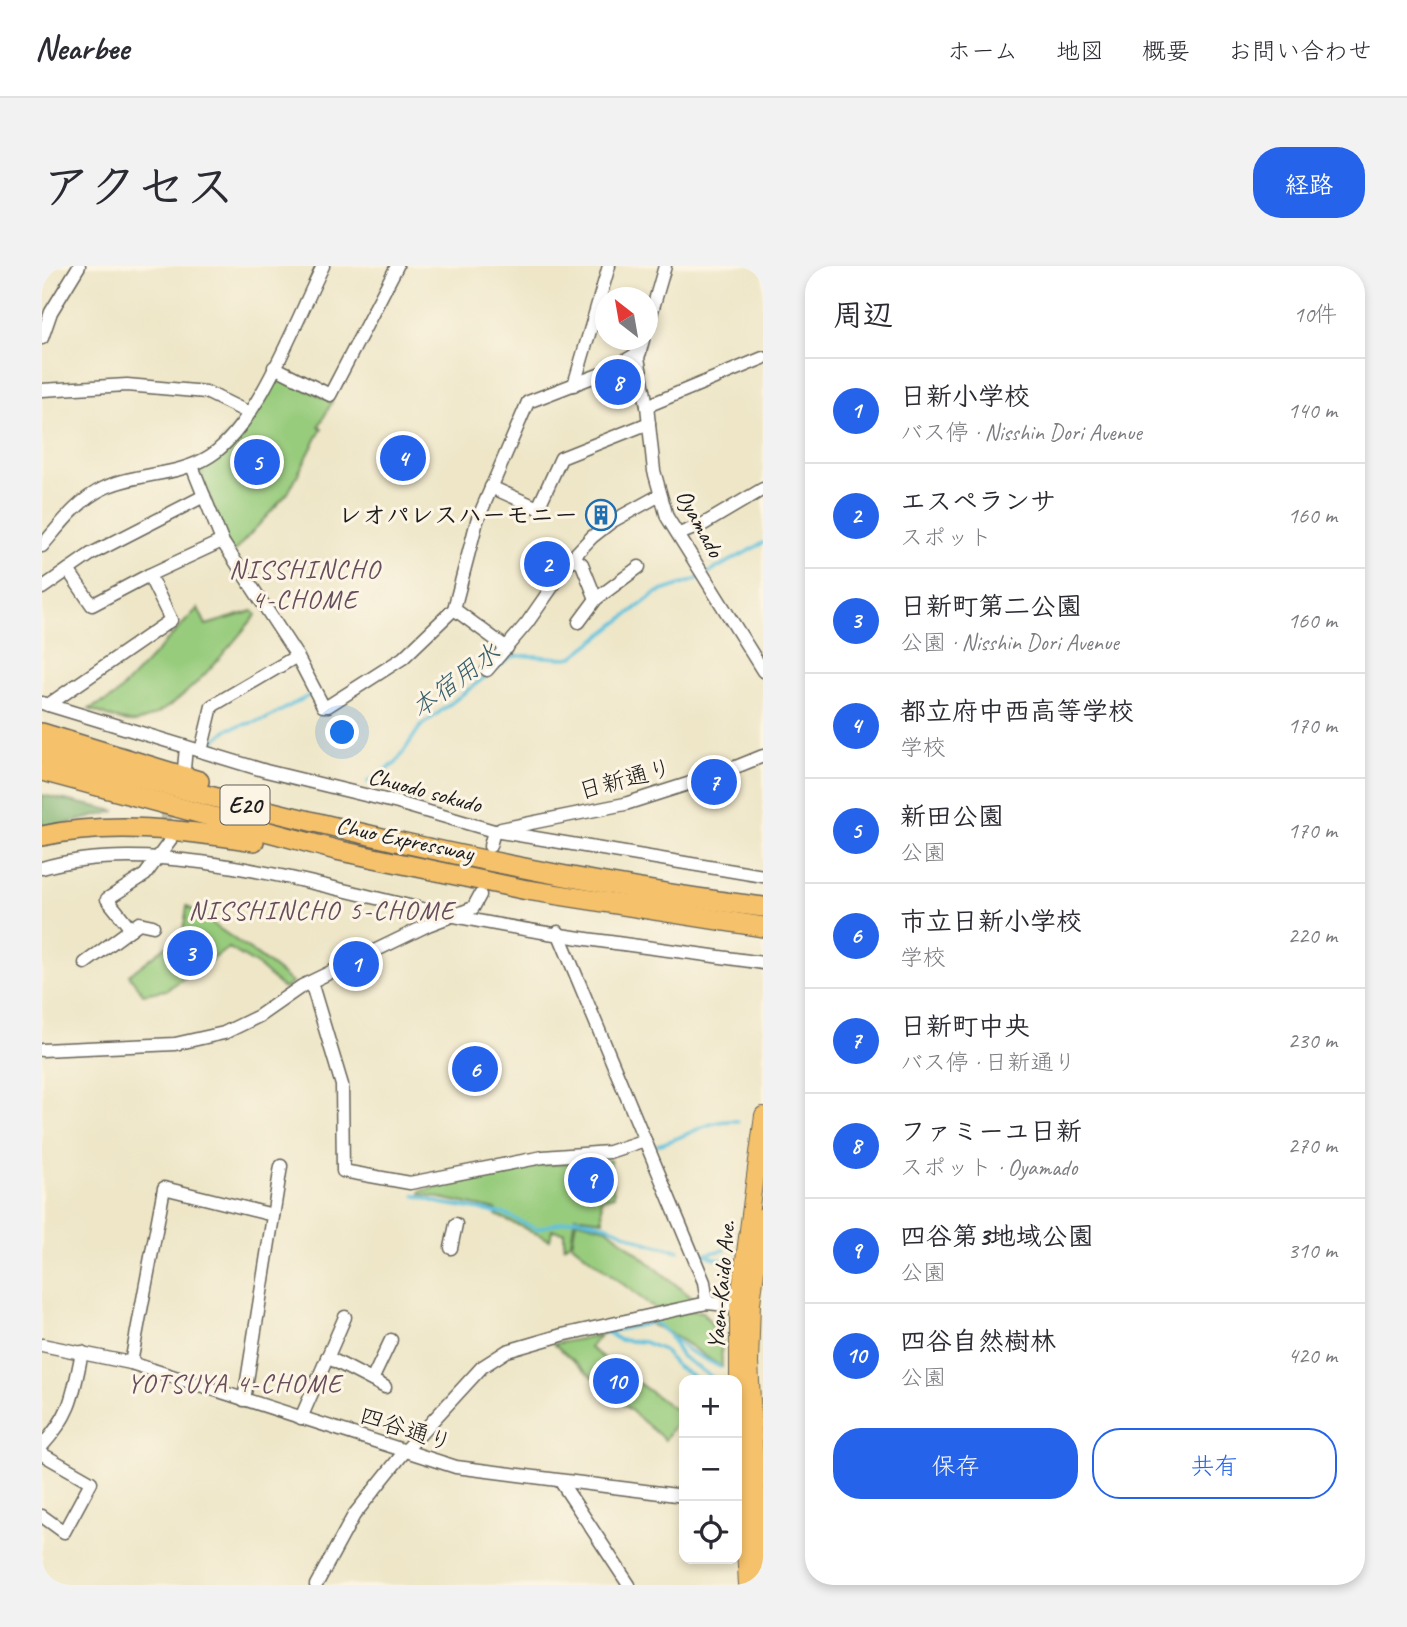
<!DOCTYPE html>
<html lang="ja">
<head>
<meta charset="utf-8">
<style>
	:root { --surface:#fff; --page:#f2f2f3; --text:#2b2b33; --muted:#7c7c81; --line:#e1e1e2; --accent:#2563eb }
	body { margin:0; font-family:Caveat,"Klee One",sans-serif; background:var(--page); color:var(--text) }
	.controls { position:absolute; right:21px; bottom:21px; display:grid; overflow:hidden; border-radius:14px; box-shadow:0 4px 10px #0003 }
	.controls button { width:63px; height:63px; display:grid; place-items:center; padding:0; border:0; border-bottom:2px solid var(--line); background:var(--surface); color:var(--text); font:35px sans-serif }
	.compass { position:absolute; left:553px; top:21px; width:63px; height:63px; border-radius:50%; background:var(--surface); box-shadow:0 4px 10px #0003; rotate:329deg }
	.you { position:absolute; left:301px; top:467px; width:24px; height:24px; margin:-18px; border:5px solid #fff; border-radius:50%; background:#1a73e8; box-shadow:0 0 0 10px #1a73e833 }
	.badge { display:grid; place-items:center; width:46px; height:46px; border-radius:50%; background:var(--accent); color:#fff; font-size:23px; font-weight:700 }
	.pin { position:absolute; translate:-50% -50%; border:4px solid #fff; box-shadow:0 2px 7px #0006 }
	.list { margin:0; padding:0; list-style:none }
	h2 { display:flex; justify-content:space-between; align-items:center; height:91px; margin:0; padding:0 28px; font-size:30px }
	h2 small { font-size:23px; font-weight:400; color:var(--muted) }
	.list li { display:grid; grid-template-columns:46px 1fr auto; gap:21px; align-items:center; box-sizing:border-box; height:105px; padding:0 28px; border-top:2px solid var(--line) }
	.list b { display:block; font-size:26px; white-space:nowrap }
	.list p { margin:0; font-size:23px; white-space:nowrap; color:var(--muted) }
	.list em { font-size:23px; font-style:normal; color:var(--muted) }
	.actions { display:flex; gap:14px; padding:21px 28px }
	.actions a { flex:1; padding:16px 0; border:2px solid var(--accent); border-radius:28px; text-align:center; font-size:24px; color:var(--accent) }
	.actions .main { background:var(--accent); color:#fff }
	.icon { flex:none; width:38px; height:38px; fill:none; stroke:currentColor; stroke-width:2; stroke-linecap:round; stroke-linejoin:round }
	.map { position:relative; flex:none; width:721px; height:1319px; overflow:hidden; border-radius:28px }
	header { display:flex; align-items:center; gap:42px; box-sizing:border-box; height:98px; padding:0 35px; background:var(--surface); border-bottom:2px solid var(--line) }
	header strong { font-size:33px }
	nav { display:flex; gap:38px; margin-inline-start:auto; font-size:24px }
	.intro { display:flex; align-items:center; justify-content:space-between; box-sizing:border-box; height:168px; padding:0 42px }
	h1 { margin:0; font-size:49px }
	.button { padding:18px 32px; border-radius:28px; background:var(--accent); color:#fff; font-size:24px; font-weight:700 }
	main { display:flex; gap:42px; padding:0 42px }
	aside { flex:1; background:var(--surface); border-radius:28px; box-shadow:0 4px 10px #0003 }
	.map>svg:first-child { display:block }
</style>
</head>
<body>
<header>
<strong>Nearbee</strong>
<nav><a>ホーム</a><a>地図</a><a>概要</a><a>お問い合わせ</a></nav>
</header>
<div class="intro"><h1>アクセス</h1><a class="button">経路</a></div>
<main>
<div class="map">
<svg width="721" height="1319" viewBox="0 0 721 1319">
	<rect width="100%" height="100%" fill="#fcf5e5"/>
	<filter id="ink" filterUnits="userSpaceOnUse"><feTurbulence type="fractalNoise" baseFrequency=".0143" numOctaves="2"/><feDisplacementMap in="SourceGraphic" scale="14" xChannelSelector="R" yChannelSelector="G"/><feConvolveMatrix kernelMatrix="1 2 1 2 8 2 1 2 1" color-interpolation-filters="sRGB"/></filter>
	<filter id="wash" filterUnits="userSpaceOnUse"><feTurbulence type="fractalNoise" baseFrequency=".00686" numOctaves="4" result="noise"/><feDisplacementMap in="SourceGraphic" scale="28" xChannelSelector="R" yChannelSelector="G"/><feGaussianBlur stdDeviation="1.57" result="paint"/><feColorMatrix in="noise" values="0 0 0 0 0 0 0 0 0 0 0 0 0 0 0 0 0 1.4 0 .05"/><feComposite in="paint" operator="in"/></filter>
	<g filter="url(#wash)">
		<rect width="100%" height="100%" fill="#eee6c7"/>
		<g fill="#98cc7d" stroke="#5a744c" stroke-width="2">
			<path d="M236,108l54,28 -13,24 3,2 -34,65 -56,61 -31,-78 2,-10z"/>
			<path d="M156,342l8,17 47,-14 3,4c-28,33 -77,98 -120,107 -12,2 -34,-9 -47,-13l25,-12z"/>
			<path d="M145,640c35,26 73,48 105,77l-8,6 -27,-24 -28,-17 -63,42 -23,4 -14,-19 54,-42z"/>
			<path d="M568,894l4,36 -13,3 2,21 -28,-4 -4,25 -7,5v-14l-12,-2 -2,10 -54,-25 1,-5 -76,-16v-3l120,-26z"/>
			<path d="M534,954l31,8 90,74 -42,7 -83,-65z"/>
			<path d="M644,1044l17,2 18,25 1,30c-24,-14 -45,-33 -71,-42l-1,-6z"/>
			<path d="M558,1069l-10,13 91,66 -16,26 -111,-96z"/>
		</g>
		<path fill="#7ab06c" stroke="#4b6644" stroke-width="2" d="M0,529l74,16 -74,19z"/>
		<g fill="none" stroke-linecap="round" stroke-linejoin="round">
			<g stroke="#5fc1dd" stroke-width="3.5">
				<path d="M170,477l16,-14 38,-10 44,-24"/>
				<path d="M326,516l28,-19 24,-36 91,-70c21,-5 41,4 62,0l83,-64 39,-13 68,-37"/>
				<path d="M615,879c30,-7 51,-27 81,-24"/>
				<path d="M373,929l25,8 65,11 31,15 41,-11 29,7 41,18 32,8"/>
				<path d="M661,988l21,7"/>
				<path d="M663,988l20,-4"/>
				<path d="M565,1066l12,8 25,2 19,8 13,16 22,14"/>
				<path d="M561,1067l51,-11 33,28 33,17"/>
				<path d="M628,1071l11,19 35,24"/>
			</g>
		</g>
	</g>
	<g filter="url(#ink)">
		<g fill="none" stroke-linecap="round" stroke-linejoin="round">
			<path stroke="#c4bea5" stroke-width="12" stroke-dasharray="12 6" stroke-linecap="butt" d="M118,574l11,-41"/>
			<g stroke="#666358" stroke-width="15">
				<g id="minor">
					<path d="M606,59l17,-59"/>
					<path d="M0,72l9,-26 28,-46"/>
					<path d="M601,74l-5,18 9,48 7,65 13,46 96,154"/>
					<path d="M232,101l56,28 67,-129"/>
					<path d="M532,119l35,-119"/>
					<path d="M0,124l85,-5 79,7 43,21"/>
					<path d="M605,140l116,-48"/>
					<path d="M150,200l30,75 75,115 26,50h5l75,-48 51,-49 23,-88 51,-119 78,-30 34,-20"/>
					<path d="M449,221l47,21 23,-50 88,-35"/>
					<path d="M637,268l23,-9 61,-36"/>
					<path d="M0,280c18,-21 36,-46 62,-58 34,-16 73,-11 106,-32 48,-31 87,-138 113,-190"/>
					<path d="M531,291l9,7 14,35"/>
					<path d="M26,304l24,35 57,-30"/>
					<path d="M0,322l49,-34 113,-58"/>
					<path d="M412,343l53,39"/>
					<path d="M537,356l17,-23 43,-32"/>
					<path d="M445,404l40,-47 46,-66 19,-20 19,-15 49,-27"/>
					<path d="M0,437l224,68 132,32 96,28 269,45"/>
					<path d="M6,439l123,-85 -22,-45 73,-34"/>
					<path d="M159,485l11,-45 85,-50"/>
					<path d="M142,503l2,-22"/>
					<path d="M459,563l124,-25 91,-29 47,-19"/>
					<path d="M448,580l4,-15"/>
					<path d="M0,602c119,-35 288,22 407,47 103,22 210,33 314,48"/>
					<path d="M89,663l8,-6 14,3"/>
					<path d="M516,666l146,350 3,21"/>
					<path d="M43,697l46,-34 -24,-30 38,-24 25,-34"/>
					<path d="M269,716l31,103 1,86 67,12 133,-26 66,-5 36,-12"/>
					<path d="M0,784l133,-6 49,-11 35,-17 43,-30 126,-61 45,-17 7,-13"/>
					<path d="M409,982l5,-24"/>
					<path d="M0,1079l89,18 325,104 228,29"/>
					<path d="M285,1091l58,30"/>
					<path d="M89,1097l33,-175 109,27"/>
					<path d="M330,1114l19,-40"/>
					<path d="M202,1134l37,-234"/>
					<path d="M259,1152l44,-101"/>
					<path d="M0,1180c30,-33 31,-51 40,-94"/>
					<path d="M0,1188l49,28 -27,50 -22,-16"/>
					<path d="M519,1216l68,103"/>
					<path d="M274,1319l38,-70 51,-64 77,-84 25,-16 55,-16 145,-32 31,3"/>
				</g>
			</g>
			<g stroke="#666358" stroke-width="18">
				<g id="major">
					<path d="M705,1319l-9,-168v-111l25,-191"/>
					<path d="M720,1319l-12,-222 2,-60 11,-87"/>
				</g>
			</g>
			<g stroke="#666358" stroke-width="22">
				<g id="highway">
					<path d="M0,467l157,48"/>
					<path d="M0,486c237,64 477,124 721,155"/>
					<path d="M0,505l294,79 191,40 236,37"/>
					<path d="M0,570c71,-15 141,-6 212,5"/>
				</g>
			</g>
			<use href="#minor" stroke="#fff" stroke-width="12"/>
			<use href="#major" stroke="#f5c16b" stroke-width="16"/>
			<use href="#highway" stroke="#f5c16b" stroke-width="19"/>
		</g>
	</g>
	<defs>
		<g id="building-ring" transform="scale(1.575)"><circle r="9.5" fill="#fcf5e5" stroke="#1f6fb2" stroke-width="1.5"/><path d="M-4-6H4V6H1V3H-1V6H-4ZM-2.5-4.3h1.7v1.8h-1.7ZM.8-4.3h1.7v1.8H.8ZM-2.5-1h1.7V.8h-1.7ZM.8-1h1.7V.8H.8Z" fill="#1f6fb2"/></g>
	</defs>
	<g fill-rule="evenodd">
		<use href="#building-ring" x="559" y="249"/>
	</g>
	<g text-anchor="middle" stroke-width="6" stroke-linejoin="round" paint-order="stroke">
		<rect fill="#fcf5e5" stroke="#5f5d58" stroke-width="2" x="178.5" y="519.5" width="49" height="39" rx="5"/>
		<g font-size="23" font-weight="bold" fill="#1c1c1c">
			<text x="203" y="547">E20</text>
		</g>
		<g font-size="24" font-weight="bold" fill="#1c1c1c" stroke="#fcf5e5" text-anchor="end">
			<text x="536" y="257">レオパレスハーモニー</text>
		</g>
		<g font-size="24" fill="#1c1c1c" stroke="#fcf5e5">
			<text transform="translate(658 257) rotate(61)" y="8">Oyamado</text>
			<text transform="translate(583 513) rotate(-15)" y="8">日新通り</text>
			<text transform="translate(383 524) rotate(15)" y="8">Chuodo sokudo</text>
			<text transform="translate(363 573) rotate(12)" y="8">Chuo Expressway</text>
			<text transform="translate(679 1019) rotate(-85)" y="8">Yaen-Kaido Ave.</text>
			<text transform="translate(364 1163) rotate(18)" y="8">四谷通り</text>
		</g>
		<g font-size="26" letter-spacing="2" fill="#674d5b" stroke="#fcf5e5">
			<text x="263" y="312">NISSHINCHO<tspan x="263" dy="30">4-CHOME</tspan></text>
			<text x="280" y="653">NISSHINCHO 5-CHOME</text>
			<text x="193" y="1126">YOTSUYA 4-CHOME</text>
		</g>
		<g font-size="26" font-style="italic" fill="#375e69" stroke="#fcf5e5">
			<text transform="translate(413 414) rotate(-37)" y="9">本宿用水</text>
		</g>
	</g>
</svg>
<div class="controls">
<button>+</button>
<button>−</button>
<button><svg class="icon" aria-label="locate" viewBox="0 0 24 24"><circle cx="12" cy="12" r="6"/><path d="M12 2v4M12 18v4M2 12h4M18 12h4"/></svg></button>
</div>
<svg class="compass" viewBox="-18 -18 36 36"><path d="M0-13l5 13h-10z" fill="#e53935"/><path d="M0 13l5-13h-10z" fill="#7c7c81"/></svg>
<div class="you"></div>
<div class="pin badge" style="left:314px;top:698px">1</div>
<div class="pin badge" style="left:505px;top:298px">2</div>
<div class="pin badge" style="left:148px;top:687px">3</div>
<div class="pin badge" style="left:361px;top:192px">4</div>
<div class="pin badge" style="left:215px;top:196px">5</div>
<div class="pin badge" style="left:433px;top:803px">6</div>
<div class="pin badge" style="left:672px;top:516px">7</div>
<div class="pin badge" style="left:576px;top:116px">8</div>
<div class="pin badge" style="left:549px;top:914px">9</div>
<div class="pin badge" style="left:574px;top:1115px">10</div>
</div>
<aside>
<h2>周辺<small>10件</small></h2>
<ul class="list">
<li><span class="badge">1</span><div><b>日新小学校</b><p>バス停 · Nisshin Dori Avenue</p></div><em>140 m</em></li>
<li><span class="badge">2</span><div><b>エスペランサ</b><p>スポット</p></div><em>160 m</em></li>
<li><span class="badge">3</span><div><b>日新町第二公園</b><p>公園 · Nisshin Dori Avenue</p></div><em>160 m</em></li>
<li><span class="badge">4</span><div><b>都立府中西高等学校</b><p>学校</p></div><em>170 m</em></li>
<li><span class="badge">5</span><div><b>新田公園</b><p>公園</p></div><em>170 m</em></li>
<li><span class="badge">6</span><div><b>市立日新小学校</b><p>学校</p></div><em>220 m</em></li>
<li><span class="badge">7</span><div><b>日新町中央</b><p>バス停 · 日新通り</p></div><em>230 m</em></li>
<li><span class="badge">8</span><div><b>ファミーユ日新</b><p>スポット · Oyamado</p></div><em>270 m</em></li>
<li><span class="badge">9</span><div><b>四谷第3地域公園</b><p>公園</p></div><em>310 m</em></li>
<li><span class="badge">10</span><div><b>四谷自然樹林</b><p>公園</p></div><em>420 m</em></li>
</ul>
<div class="actions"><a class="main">保存</a><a>共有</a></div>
</aside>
</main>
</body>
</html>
